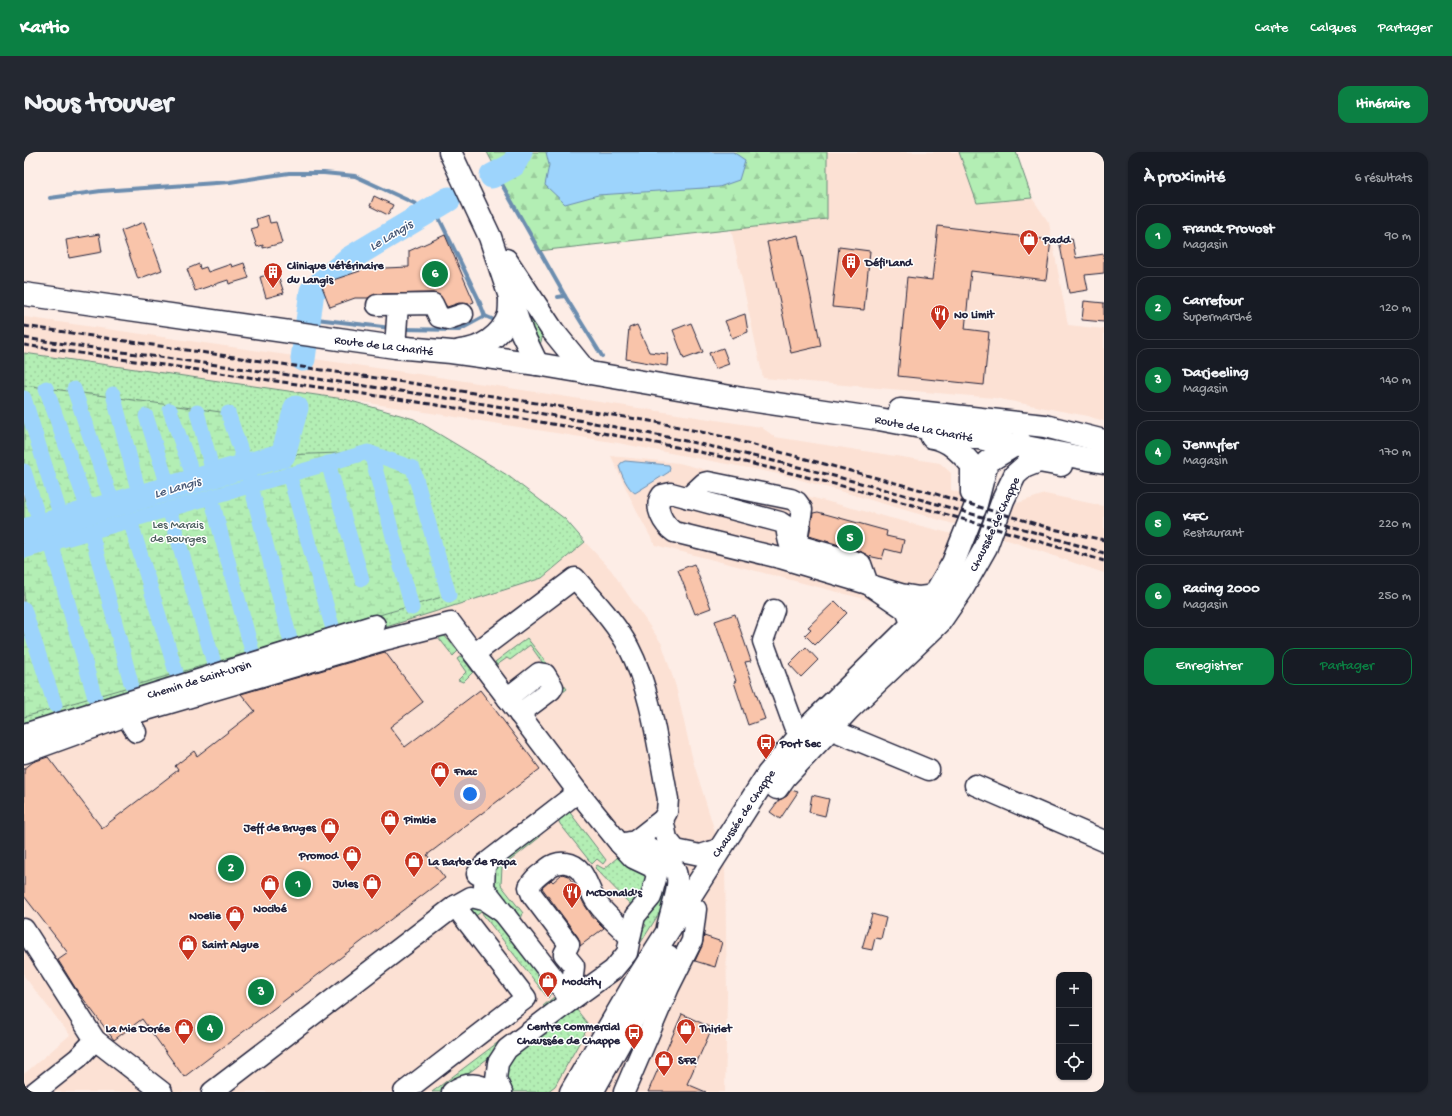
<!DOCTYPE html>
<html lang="fr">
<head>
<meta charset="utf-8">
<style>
	:root { --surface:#171b24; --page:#242831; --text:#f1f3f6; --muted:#9ea1a6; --line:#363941; --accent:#0b8043 }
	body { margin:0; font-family:"Gochi Hand",sans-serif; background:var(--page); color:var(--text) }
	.controls { position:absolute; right:12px; bottom:12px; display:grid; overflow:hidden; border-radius:8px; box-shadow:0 1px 3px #0004 }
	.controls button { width:36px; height:36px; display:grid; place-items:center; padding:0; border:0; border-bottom:1px solid var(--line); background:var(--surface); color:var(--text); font:20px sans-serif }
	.you { position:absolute; left:446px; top:642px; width:14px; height:14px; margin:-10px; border:3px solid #fff; border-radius:50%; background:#1a73e8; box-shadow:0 0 0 6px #1a73e833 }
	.badge { display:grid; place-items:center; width:26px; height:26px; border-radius:50%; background:var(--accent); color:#fff; font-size:13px; font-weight:700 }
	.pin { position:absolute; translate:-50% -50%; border:2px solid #fff; box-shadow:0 1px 4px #0006 }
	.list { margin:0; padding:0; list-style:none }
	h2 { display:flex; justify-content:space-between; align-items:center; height:52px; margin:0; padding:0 16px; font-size:17px }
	h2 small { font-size:13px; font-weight:400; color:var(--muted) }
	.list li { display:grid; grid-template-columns:26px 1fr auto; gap:12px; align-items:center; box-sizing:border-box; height:64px; margin:0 8px 8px; padding:0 8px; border:1px solid var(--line); border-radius:12px }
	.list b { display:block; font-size:15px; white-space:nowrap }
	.list p { margin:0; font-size:13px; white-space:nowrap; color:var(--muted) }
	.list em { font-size:13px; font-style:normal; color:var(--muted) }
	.actions { display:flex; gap:8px; padding:12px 16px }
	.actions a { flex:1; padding:9px 0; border:1px solid var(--accent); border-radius:12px; text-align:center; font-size:14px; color:var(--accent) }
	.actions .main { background:var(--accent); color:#fff }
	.icon { flex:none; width:22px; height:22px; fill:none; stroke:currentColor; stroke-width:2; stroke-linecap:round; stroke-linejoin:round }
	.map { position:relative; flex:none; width:1080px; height:940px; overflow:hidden; border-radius:12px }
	header { display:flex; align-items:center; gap:24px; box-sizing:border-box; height:56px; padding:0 20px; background:var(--accent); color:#fff }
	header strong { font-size:19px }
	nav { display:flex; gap:22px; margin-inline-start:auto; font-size:14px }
	.intro { display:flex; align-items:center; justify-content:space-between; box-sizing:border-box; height:96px; padding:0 24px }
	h1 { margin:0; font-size:28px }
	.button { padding:10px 18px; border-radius:12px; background:var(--accent); color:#fff; font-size:14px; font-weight:700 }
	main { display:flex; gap:24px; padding:0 24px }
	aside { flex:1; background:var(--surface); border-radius:12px; box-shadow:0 1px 3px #0004 }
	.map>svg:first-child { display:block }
</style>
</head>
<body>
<header>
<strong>Kartio</strong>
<nav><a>Carte</a><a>Calques</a><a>Partager</a></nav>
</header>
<div class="intro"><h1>Nous trouver</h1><a class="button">Itinéraire</a></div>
<main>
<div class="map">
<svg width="1080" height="940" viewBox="0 0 1080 940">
	<defs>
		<pattern id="grass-dots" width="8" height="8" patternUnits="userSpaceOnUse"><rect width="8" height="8" fill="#b3eeb4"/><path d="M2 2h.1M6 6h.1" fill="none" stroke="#9acc9c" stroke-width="1.8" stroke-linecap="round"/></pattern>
		<pattern id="forest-firs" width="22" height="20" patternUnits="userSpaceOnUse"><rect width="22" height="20" fill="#b3eeb4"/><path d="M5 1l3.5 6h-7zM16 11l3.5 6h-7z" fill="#9acc9c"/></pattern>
		<pattern id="wetland-marsh" width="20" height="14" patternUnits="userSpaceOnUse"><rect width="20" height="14" fill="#b3eeb4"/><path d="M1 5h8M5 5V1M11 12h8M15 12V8" fill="none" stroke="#9acc9c"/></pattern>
	</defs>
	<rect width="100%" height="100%" fill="#fdede6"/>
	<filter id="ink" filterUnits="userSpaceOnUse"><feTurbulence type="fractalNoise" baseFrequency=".025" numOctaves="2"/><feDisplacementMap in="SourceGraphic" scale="8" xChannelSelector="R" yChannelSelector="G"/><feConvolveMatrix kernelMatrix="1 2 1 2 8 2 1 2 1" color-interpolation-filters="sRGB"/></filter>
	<g filter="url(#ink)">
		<g fill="#fce1d4">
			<path d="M803,0h132l18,51 55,-5 17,25 19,102 36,4v92l-17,-5 -92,-18 -232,-20 -32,-149 96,-10z"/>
			<path d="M0,165l421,61 316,49 14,10 165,26 11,10v17l54,17 -10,29 -211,-61 -166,-32 -274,-44 -320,-46z"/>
			<path d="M587,304l68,7 281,73 -37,78 -268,-69 -19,-35z"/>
			<path d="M1021,342l59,12v67l-108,-37 10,-29z"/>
			<path d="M561,390l26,28 51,74 14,43 17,74 32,103 2,132 -2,96h-701v-18l46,-39 -46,-59v-235l518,-163z"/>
		</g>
		<g fill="url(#grass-dots)" stroke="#6a8878">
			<path d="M499,154c8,11 25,24 17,38h-7z"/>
			<path d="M0,201l320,46 70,20 93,56 58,44 20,23 -43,36 -518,163z"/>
			<path d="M419,482l15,17 -5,5 -15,-19z"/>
			<path d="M503,486l40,51 -39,30 31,-33 -29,-41 -20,15 -3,-2 -10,7 -2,-3z"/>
			<path d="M437,504l12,16 -10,10 -5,-2 8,-8 -9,-13z"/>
			<path d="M544,658l38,50 -3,4 -6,-5 -5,5 -32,-40 -2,-5z"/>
			<path d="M510,683l6,2 -38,30 -1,18 22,28 -3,9 -21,-21 -11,-30z"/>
			<path d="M594,705l25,11 10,14 -20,25 -38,-39 2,-3 7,4z"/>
			<path d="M646,715l-3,34 -29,46 -4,-1 12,-21 -7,-6 20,-29z"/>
			<path d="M445,750l20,8 63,81 -4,7 -67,-86 -8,6 -10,-12z"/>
			<path d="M530,845l1,4 -16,18 -95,73h-12l113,-85 -2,-1z"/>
			<path d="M549,853l14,18v6l-32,57 -8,6h-39l-6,-21 3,-10z"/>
		</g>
		<g fill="url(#forest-firs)" stroke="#6a8878">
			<path d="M463,0h340v67l-289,32z"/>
			<path d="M935,0h57l16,46 -55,5z"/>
		</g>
		<path fill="url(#wetland-marsh)" stroke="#6a8878" d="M0,233l204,28 18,53 37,-11 85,-3 45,16 36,127 -425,122z"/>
		<g fill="#9dd4fc" stroke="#6c8daf">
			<path d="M522,0h187l12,8 -6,20 -20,7 -121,8 -33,9 -20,-19 4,-20z"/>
			<path d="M601,309l44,4 1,3 -1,4 -34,21c-7,-4 -14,-19 -16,-27l2,-3z"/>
		</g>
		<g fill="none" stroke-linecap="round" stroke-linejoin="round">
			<g stroke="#6c8daf" stroke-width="4">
				<path d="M472,22l69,122 -7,1"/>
				<path d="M26,46l51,-7 129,-9 59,-9h35l31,3 74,34 9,6 40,82 7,18"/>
				<path d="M541,144l37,60"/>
				<path d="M284,166l83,10"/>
				<path d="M378,177l57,1 26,-14 7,3"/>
			</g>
			<g stroke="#9dd4fc" stroke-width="15">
				<path d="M22,236l43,124"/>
				<path d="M50,237l39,116"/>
				<path d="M89,242l27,103"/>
				<path d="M0,246l38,122"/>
				<path d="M146,258l25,71"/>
				<path d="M173,260l17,64"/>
				<path d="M204,261l18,53 44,173"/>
				<path d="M122,264l23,73"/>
				<path d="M347,301l41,155"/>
				<path d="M304,311l34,116"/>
				<path d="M0,319l17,55"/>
				<path d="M265,322l44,155"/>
				<path d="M187,345l41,154"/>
				<path d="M145,357l45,154"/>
				<path d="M106,368l46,152"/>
				<path d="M67,380l40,151"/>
				<path d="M27,391l44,155"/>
				<path d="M0,399l344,-99 45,16 36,127"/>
				<path d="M0,457l31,96"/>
			</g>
			<g stroke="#9dd4fc" stroke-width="25">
				<path d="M468,24l21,-11 7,-13"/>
				<path d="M279,207l9,-68 37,-32 100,-60"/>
				<path d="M0,379l259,-76 13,-47"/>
			</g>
		</g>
		<g fill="#f9c4aa" stroke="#22223b">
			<path d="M350,44l19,9 -5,10 -18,-9z"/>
			<path d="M244,63l2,8 6,-1 6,21 -19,5v-3l-6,2 -6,-18 7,-2 -2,-8z"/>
			<path d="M120,70l18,48 -24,9 -17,-48z"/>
			<path d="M914,74l113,14 -5,40 -75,-9 -6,58 24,3 -5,53 -86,-9 9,-99 25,3z"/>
			<path d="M75,82l3,18 -33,6 -3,-18z"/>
			<path d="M421,83l29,67 -5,2 -10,-1 -12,4 -8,-12 -6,-2 -56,1 -9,4h-13l-25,9 -9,-23 39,-13v-2l49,-2v-16z"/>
			<path d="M774,83l23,111 -30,7 -24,-111z"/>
			<path d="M1048,86l4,20 28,-4v19l-19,2 3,15 -19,3 -10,-53z"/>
			<path d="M815,95l31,4 -6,59 -32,-3z"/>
			<path d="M220,111l5,15 -20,6 -1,-4 -33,11 -8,-22 12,-5 1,5 6,-2 2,5 23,-8 1,3z"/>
			<path d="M253,120l7,21 -18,5 -6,-21z"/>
			<path d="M1060,149l20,2v19l-22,-2z"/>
			<path d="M721,162l3,18 -16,6 -7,-17z"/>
			<path d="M667,171l12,29 -19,7 -11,-29z"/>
			<path d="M613,173l12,27 19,2 -1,12 -41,-7 3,-31z"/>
			<path d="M699,196l6,16 -14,5 -6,-16z"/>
			<path d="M794,360l69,19 -1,5 18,4 -3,13 -16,-4 -3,10 -14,-3 -8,-5 -51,-15 4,-23z"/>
			<path d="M670,412l17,44 -16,6 -17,-44z"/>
			<path d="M811,449l12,12 -32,32 -10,-10 6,-6 -3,-2z"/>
			<path d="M711,462l16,47 -6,1 20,57 -17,6 -14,-43 2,-1 -21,-60z"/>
			<path d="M782,495l12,13 -17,17 -12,-13z"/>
			<path d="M361,500l38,50 -33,25 15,20 75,-57 60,79 -113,86 18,23 -261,199 -42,-58 -28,21 -38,-51 -18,-29 10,-7 -44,-57v-127l9,-7 15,-5 54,71 76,-58 -3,-4 19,-15 3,5 58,-45 -14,-17z"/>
			<path d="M767,638l7,2 -18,27 -10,-7 9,-12 8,-4z"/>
			<path d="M788,643l17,4 -4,17 -16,-4z"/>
			<path d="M538,722l6,2 8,11 8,17 8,12v2h2l10,10 -24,18 -2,-9 -36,-49 9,-8 2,2z"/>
			<path d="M848,762l14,4 -5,21 -6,-1 -3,12 -10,-2z"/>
			<path d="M680,784l18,6 -7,25 -20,-6 7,-15z"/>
			<path d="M658,862l30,14 -25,56 19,8h-58z"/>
		</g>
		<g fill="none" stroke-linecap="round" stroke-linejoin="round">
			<g stroke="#22223b" stroke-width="23">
				<g id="minor">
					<path d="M353,153l56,-1 6,13 9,2 15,-5"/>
					<path d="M371,195l3,-42"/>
					<path d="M664,346l16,-15 4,-1 83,17 6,3 5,7 -5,32 4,5 56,16 4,2 7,20 38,26 6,16"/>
					<path d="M790,416c-21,-15 -25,-16 -28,-42l-6,-4 -109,-29 -9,2c-9,12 1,29 12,37l106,26 121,36 18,3 16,-2"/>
					<path d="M750,458l-11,31 31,85 19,18"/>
					<path d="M450,502l104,138 42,52 13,14 19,9 5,8 -6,22 -16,19 -5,22"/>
					<path d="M483,546l32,-25 6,1 8,13 -2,3 -32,24"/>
					<path d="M102,564l262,-77 63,-16 23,31 101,-76c17,20 42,46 54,70 23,44 29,102 39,151l-1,13 -4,7 -28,22 -15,3"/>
					<path d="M806,577l99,41"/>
					<path d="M0,582l351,-109"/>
					<path d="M0,601l102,-37 10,16"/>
					<path d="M951,633l129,56"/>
					<path d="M639,667l4,20 9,11 24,5 19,-6"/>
					<path d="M611,689c54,26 46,32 32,86"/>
					<path d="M461,712l-1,24 80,103 6,10 -63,48 -9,14 -2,16 6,13"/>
					<path d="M453,722l8,-10 93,-72"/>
					<path d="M0,777l71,111 67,52"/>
					<path d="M540,839l9,-15 1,-10 -10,-12 5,-10 -37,-49 -3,-8c4,-9 12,-13 19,-19 5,-4 12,-6 18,-5 21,3 21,28 32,41 9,13 22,21 32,34l-3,15 -14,17 -43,31"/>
					<path d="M11,940l43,-34 17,-18"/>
					<path d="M188,940l243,-186 16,-9 13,3 21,14"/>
					<path d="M380,940l122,-94 -71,-92"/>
					<path d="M428,940c15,-11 27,-9 43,0"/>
					<path d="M600,940l45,-105 23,-46 4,-32"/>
				</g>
			</g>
			<g stroke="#22223b" stroke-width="25">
				<g id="major">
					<path d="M426,0l40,85 32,96 15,31"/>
					<path d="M482,108l47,71 34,42"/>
					<path d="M0,142l371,53 56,5 86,12 206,35 136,20 225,43"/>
					<path d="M436,199c21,-2 41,-14 49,-36 1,-5 1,-13 1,-19"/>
					<path d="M876,258l145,16 59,15"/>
					<path d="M908,285c18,3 29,16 40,28v28"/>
					<path d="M753,636l8,-11 65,-69 89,-85 22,-32 25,-44 17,-47 12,-25 9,-8 15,-6 22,4"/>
					<path d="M547,940l65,-111 132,-207 34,-41 121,-119 30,-51 22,-55 12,-46 33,-20"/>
					<path d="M568,940l76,-136"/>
				</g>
			</g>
			<use href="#minor" stroke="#fff" stroke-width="20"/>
			<use href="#major" stroke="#fff" stroke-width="22"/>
			<g stroke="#22223b" stroke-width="3" stroke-dasharray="6 3" stroke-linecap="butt">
				<path d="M0,174l393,58 239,38 68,15 205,55 124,37 51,11"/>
				<path d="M0,186c219,32 440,57 657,102 143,30 283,71 423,113"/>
				<path d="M0,193c217,32 436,59 652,102 145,30 286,71 428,114"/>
			</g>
		</g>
	</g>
	<defs>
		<g id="shop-pin" transform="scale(1)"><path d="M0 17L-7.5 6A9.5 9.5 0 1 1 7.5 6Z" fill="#c8321e" stroke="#fff"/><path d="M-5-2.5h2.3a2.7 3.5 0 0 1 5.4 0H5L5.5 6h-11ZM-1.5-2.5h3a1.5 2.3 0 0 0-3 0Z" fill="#fff"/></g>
		<g id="building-pin" transform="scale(1)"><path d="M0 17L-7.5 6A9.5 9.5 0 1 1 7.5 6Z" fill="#c8321e" stroke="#fff"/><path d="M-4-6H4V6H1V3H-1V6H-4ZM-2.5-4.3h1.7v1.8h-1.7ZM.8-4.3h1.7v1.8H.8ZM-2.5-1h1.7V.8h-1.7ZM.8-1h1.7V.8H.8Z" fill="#fff"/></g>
		<g id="restaurant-pin" transform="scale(1)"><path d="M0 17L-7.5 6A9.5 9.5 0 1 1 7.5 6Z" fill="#c8321e" stroke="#fff"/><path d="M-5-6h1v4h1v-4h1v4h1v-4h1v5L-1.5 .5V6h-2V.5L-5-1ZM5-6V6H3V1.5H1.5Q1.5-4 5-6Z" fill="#fff"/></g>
		<g id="bus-pin" transform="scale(1)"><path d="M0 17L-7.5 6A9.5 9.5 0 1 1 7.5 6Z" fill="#c8321e" stroke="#fff"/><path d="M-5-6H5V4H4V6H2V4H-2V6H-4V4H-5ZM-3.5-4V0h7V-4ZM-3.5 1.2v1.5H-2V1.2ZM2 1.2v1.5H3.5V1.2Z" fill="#fff"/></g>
	</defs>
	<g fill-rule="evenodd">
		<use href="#shop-pin" x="1005" y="87"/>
		<use href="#building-pin" x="827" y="110"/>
		<use href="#building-pin" x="249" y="120"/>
		<use href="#restaurant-pin" x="916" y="162"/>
		<use href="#bus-pin" x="742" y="591"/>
		<use href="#shop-pin" x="416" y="619"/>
		<use href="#shop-pin" x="366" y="667"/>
		<use href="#shop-pin" x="306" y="675"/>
		<use href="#shop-pin" x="328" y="703"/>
		<use href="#shop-pin" x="390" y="709"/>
		<use href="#shop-pin" x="348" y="731"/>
		<use href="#shop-pin" x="246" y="732"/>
		<use href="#restaurant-pin" x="548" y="740"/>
		<use href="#shop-pin" x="211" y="763"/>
		<use href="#shop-pin" x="164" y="792"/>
		<use href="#shop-pin" x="524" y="829"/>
		<use href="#shop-pin" x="160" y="876"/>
		<use href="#shop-pin" x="662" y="876"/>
		<use href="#bus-pin" x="610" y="881"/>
		<use href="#shop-pin" x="640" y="908"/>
	</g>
	<g text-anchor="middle" stroke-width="3" stroke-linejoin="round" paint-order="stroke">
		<g font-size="12" font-weight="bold" fill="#22223b" stroke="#fff" text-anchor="start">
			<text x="1019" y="91">Padd</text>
			<text x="841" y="114">Défi'Land</text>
			<text x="263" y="117">Clinique vétérinaire<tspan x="263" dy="14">du Langis</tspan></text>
			<text x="930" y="166">No Limit</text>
			<text x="756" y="595">Port Sec</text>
			<text x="430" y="623">Fnac</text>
			<text x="380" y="671">Pimkie</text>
			<text x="292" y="679" text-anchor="end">Jeff de Bruges</text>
			<text x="314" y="707" text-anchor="end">Promod</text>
			<text x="404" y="713">La Barbe de Papa</text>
			<text x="334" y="735" text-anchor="end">Jules</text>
			<text x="562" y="744">McDonald's</text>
			<text x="246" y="760" text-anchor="middle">Nocibé</text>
			<text x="197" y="767" text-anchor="end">Noelie</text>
			<text x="178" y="796">Saint Algue</text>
			<text x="538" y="833">Modcity</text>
			<text x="596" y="878" text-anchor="end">Centre Commercial<tspan x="596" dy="14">Chaussée de Chappe</tspan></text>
			<text x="146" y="880" text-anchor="end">La Mie Dorée</text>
			<text x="676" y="880">Thiriet</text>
			<text x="654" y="912">SFR</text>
		</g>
		<g font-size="12" fill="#22223b" stroke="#fff">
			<text transform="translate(360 193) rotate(7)" y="4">Route de La Charité</text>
			<text transform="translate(900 276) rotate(11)" y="4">Route de La Charité</text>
			<text transform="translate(970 372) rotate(-65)" y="4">Chaussée de Chappe</text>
			<text transform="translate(175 527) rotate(-17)" y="4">Chemin de Saint-Ursin</text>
			<text transform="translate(719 661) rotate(-56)" y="4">Chaussée de Chappe</text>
		</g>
		<g font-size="12" fill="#4e5f5f" stroke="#fff">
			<text x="154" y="376">Les Marais<tspan x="154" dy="14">de Bourges</tspan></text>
		</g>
		<g font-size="13" font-style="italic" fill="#475775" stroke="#fff">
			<text transform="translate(366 82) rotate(-31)" y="5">Le Langis</text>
			<text transform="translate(153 334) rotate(-16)" y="5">Le Langis</text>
		</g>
	</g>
</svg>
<div class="controls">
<button>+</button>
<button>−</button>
<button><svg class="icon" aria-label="locate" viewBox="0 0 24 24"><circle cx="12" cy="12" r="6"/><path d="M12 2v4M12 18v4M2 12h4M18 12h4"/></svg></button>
</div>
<div class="you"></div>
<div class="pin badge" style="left:274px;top:732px">1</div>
<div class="pin badge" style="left:207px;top:716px">2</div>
<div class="pin badge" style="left:237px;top:840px">3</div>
<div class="pin badge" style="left:186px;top:876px">4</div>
<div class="pin badge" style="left:826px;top:386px">5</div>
<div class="pin badge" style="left:411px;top:122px">6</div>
</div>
<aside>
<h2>À proximité<small>6 résultats</small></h2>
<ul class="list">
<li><span class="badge">1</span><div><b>Franck Provost</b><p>Magasin</p></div><em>90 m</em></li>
<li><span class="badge">2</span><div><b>Carrefour</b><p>Supermarché</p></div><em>120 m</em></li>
<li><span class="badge">3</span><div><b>Darjeeling</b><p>Magasin</p></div><em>140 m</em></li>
<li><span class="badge">4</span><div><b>Jennyfer</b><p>Magasin</p></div><em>170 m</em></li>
<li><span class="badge">5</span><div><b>KFC</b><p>Restaurant</p></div><em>220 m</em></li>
<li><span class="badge">6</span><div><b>Racing 2000</b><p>Magasin</p></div><em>250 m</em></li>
</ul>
<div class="actions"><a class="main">Enregistrer</a><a>Partager</a></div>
</aside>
</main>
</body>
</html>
